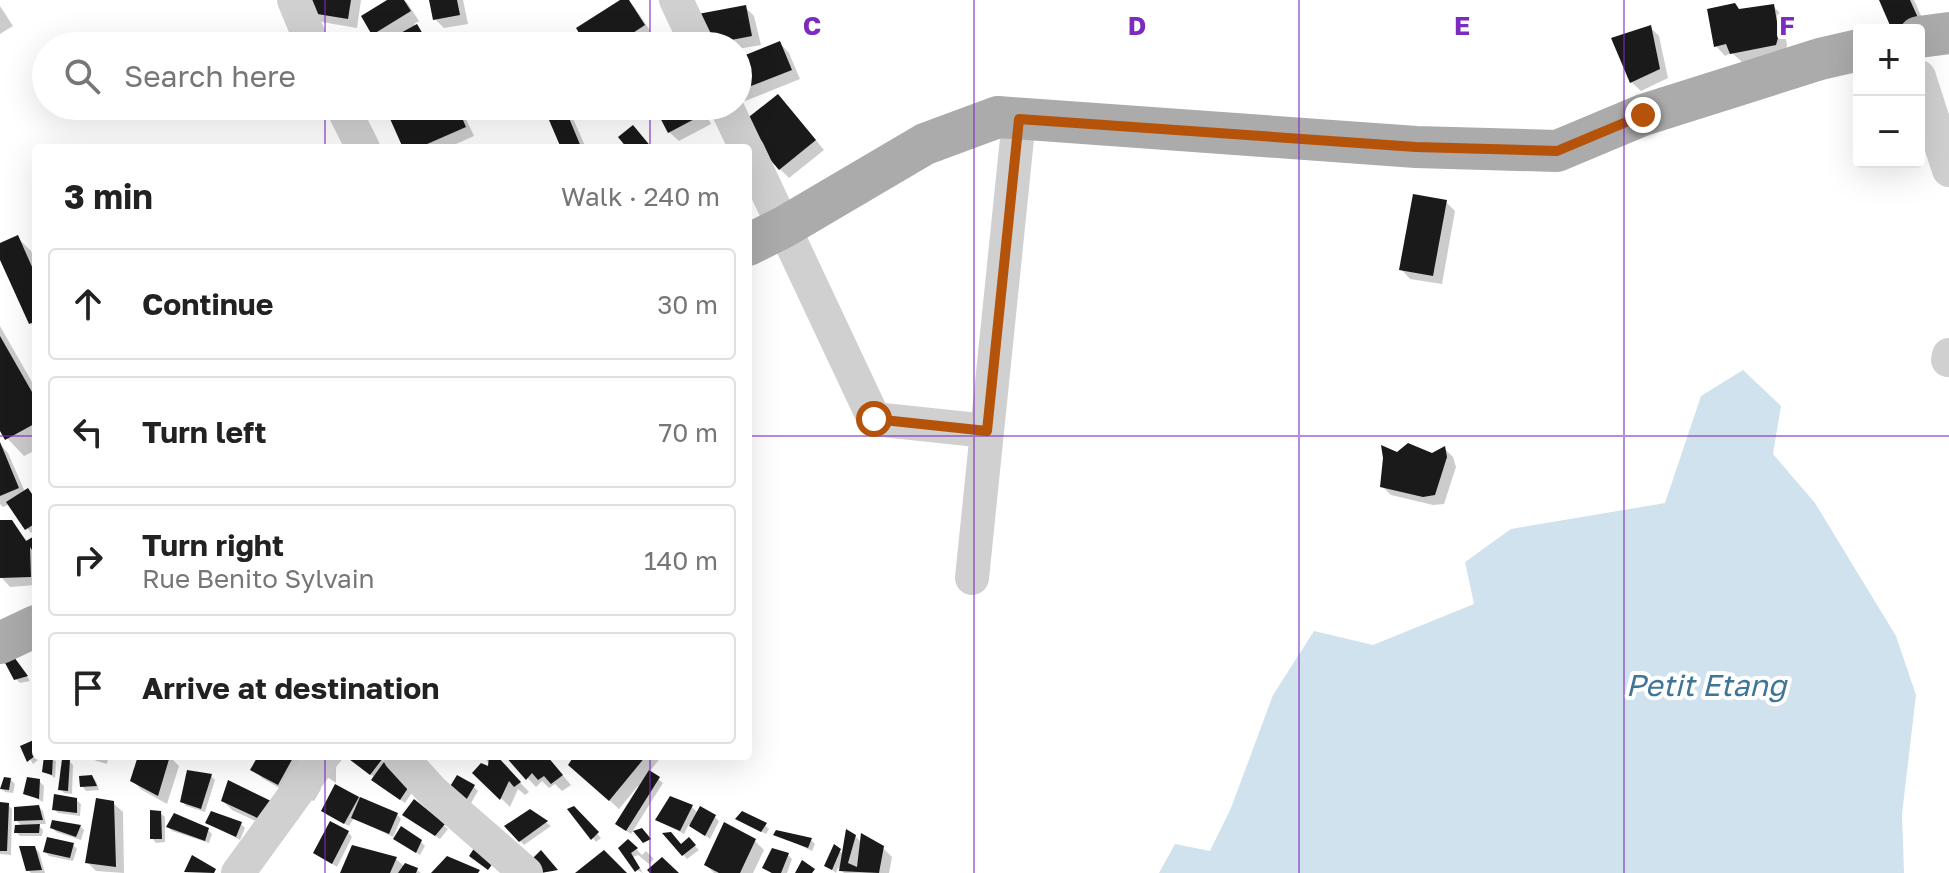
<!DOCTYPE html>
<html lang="en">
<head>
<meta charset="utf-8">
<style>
	:root { --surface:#fff; --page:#f6f6f6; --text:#222; --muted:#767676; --line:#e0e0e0 }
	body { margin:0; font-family:"Golos Text",sans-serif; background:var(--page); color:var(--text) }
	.controls { position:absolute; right:24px; top:24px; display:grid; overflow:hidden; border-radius:8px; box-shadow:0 8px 32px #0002 }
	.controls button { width:72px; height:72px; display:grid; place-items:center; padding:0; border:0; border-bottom:2px solid var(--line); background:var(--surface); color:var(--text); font:40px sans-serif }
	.stop { position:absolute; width:24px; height:24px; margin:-18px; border:6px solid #b45309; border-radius:50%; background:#fff }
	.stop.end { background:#b45309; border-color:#fff; box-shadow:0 2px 8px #0008 }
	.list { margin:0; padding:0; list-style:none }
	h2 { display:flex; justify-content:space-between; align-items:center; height:104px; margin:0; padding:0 32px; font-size:34px }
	h2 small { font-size:26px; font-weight:400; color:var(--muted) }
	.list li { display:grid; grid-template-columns:52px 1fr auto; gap:24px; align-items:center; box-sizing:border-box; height:112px; margin:0 16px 16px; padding:0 16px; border:2px solid var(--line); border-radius:8px }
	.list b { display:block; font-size:30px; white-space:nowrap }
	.list p { margin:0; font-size:26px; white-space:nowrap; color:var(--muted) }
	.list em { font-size:26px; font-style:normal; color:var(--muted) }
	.icon { flex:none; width:44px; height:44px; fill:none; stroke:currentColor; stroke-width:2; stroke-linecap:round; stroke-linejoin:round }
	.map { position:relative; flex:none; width:1949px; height:873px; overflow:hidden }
	.search { position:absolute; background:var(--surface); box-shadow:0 8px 32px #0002; left:32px; top:32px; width:720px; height:88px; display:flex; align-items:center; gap:20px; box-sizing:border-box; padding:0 28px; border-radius:44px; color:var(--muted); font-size:30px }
	.panel { position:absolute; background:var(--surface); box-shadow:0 8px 32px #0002; left:32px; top:144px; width:720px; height:616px; border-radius:8px }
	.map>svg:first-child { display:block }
</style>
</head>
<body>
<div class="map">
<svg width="1949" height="873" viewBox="0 0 1949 873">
	<rect width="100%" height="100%" fill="#fff"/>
	<path fill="#cfe2ee" d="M1743,370l38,36 -8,48 42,49 81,133 20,59 -14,119 2,59h-745l16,-29 35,7 21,-43 42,-113 41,-64 59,14 101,-41 -9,-42 46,-33 154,-26 36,-107z"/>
	<g fill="#0003">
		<path d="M309,0h52l-4,28 -41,-7z"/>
		<path d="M391,0h13l4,4 11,17 -5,3 18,22h-51l3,-2 -10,-10z"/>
		<path d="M431,0h32l5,24 -24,4 -9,-9z"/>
		<path d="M624,0h4l7,8 18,27 -3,2 8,9h-68z"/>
		<path d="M1881,0h33l13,29 -32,1z"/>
		<path d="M0,6l13,20 -13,8z"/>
		<path d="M1773,6l9,9 5,30 -2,9 -43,8 -10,-9 -7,3 -9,-10z"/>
		<path d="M745,7l9,9 7,29 -23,4v-3h-30z"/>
		<path d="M1650,27l9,9 9,42 -27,13 -10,-9z"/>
		<path d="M780,43l9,10 11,26 -55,22 -7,-6v-35z"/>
		<path d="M787,105l37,45 -35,28 -9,-9z"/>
		<path d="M364,106h22l-14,8z"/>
		<path d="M406,106h54l14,30 -27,12h-41z"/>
		<path d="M545,106l23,1 18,41h-23z"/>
		<path d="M634,106h16l-10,6z"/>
		<path d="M656,106h46l9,18 -32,17 -10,-9z"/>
		<path d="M1446,202l9,9 -13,73 -32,-5 -9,-10z"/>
		<path d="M17,237l14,14 5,11v67l-6,-6 -30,-68v-10z"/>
		<path d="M0,326l36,63v61l-12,6 -17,-18 -7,-11z"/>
		<path d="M0,444l8,9 17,39 11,9v28l-5,4 -21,-29 -7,3 -3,-3z"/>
		<path d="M1444,448l9,9 3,10 -12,37 -11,1 -42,-10 -9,-9 15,-32 35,1z"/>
		<path d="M0,522h11l17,20 8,-5v48l-26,2 -9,-10z"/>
		<path d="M18,663l12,18 -10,2 -4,-4z"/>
		<path d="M36,743v13h7l-10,8 -10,-17z"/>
		<path d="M46,756l10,5 -1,17 -11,-7z"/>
		<path d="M92,756h13l3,3 -1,5 -11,-3z"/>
		<path d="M140,756h29l10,10 -12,38 -25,-14 -9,-9z"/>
		<path d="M260,756h35l9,9 4,-9h37l-9,11v16l-13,-9 -6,11 4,4 -7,12 -26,-8 -26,-15 -9,-9z"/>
		<path d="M347,756h30l38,32 -10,15 -28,-19 -2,-6z"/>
		<path d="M482,756h21l-3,5 29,31 -4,3 -7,-6 -8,18 -35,-34 14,-4 1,-5z"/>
		<path d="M507,756h39l25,29 -9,6 -7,-7 -6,4 -7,-7 -6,6z"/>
		<path d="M576,756h86l-13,16 14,11 -32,51 -9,-6 18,-41 -2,-1 -19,23 -39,-35z"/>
		<path d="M69,761l4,4 -1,29 -8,-1 -4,-4z"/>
		<path d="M211,776l4,4 -10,32 -19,-6 -4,-5z"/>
		<path d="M92,777l4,4 3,9 -13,1 -4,-5z"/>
		<path d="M11,780l4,4 -2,9 -8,-1 -4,-4z"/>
		<path d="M39,781l5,5 -1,16 -17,-9z"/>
		<path d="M229,783l46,47 -43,-20 -9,-9z"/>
		<path d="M336,786l61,28 4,5 -8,18 -39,-19 -5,8 -22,-11z"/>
		<path d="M474,787l4,4 -11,19 -19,-17z"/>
		<path d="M76,800l5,4 -1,12 -22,-3 -4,-4z"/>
		<path d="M415,802l33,27 -8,10 -31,-20z"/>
		<path d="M113,803l10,9 1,61 -28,-2 -9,-9z"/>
		<path d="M0,804l8,1 4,4 -1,46 -11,-1z"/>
		<path d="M39,807l4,4 3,13h-9l6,6 -1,6h-22l-4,-4 7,-5 -7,-7z"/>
		<path d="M692,807l7,7 16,3 4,4 -9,18 -21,-15 -5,10 -26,-14z"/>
		<path d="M573,808l28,30 -5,4 -3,-4z"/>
		<path d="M530,811l21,15 -27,19 -17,-18z"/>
		<path d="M160,813l5,4v25l-9,1 -4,-5z"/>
		<path d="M738,819l27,6 4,4 -3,5z"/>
		<path d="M207,822l34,2 4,4 -5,12z"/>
		<path d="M725,825l30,16 9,9 -11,23h-39l-8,-8z"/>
		<path d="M80,826l4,4 -3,10 -25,-8 -4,-5z"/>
		<path d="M168,827l39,2 5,5 -3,9 -37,-12z"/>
		<path d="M348,832l4,5 -15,30 -22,-14z"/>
		<path d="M666,834l15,12 8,-6 10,10 -12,9z"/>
		<path d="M776,834l35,6 4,4 -3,7z"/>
		<path d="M855,836l7,7 21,5 9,9 -3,16h-45l-6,-6 -2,6 -10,-8 9,-18 9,8z"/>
		<path d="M628,841l14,14 4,-4 8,8 -5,5 -11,-9 -5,2 10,16 -6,-3 -16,-21z"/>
		<path d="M399,842h22l4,4 -5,9z"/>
		<path d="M73,845l4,4 -4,12 -24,-5 -4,-4z"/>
		<path d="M35,848l4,4 6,21h-14l-3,-3z"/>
		<path d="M773,850l15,5 4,4 -5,14h-16l-7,-6z"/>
		<path d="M396,859l9,8 12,3 4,3h-79z"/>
	</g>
	<g fill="#1a1a1a">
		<path d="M306,0h45l-3,19 -43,-7z"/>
		<path d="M387,0h17l7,11 -39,24 -11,-19z"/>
		<path d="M429,0h28l3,15 -27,5z"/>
		<path d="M620,0h9l16,25 -32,21h-26l-11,-18z"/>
		<path d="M1879,0h31l9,20 -27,10z"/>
		<path d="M1735,3l4,6 35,-5 5,30 -3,11 -46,9 -4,-10 -12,3 -7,-38z"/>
		<path d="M746,5l6,31 -47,9 -7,-31z"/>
		<path d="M417,24l13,22h-53z"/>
		<path d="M1651,25l9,44 -30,14 -19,-45z"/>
		<path d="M648,32l8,14h-30z"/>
		<path d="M780,41l12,29 -54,21v-33z"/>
		<path d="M778,94l38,46 -37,30 -39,-46z"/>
		<path d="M401,106h56l9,21 -48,21h-15l-16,-36z"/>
		<path d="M543,106h21l17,41 -20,1z"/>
		<path d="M654,106h45l5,8 -36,19z"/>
		<path d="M633,125l19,23h-25l-9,-11z"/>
		<path d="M1413,194l34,6 -14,76 -34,-6z"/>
		<path d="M18,235l18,41v45l-7,3 -29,-64v-17z"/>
		<path d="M0,336l36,63v24l-31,17 -5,-9z"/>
		<path d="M0,442l19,46 -19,8z"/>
		<path d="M1408,443l24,10 13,-7 2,11 -12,38 -12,2 -43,-10 3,-29 -2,-13 16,7z"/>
		<path d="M28,488l8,12v23l-11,7 -19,-28z"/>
		<path d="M0,520h12l14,21 10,-6v21l-6,-9 1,30 -31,1z"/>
		<path d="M14,657l14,19 -14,4 -11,-21z"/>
		<path d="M36,739v16l-9,7 -7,-16z"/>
		<path d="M44,756h9l-1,19 -10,-3z"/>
		<path d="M138,756h32l-12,40 -28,-15z"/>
		<path d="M258,756h36l-16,29 -28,-15z"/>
		<path d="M345,756h35l3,2 -13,17z"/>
		<path d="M489,756h8l24,26 -7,5 -5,-6 -9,19 -28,-27 9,-10 7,3z"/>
		<path d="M505,756h42l16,19 -12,9 -7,-8 -6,4 -6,-7 -6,7z"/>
		<path d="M574,756h72l-37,45 -41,-36z"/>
		<path d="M62,759h8l-2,32 -10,-1z"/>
		<path d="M384,762l28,20 -12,18 -29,-20z"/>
		<path d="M187,770l25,4 -11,35 -21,-7z"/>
		<path d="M649,770l11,7 -34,54 -11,-7z"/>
		<path d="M92,775l5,11 -17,1 -1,-11z"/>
		<path d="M457,775l18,10 -13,22 -16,-14z"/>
		<path d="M4,777l7,1 -2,12 -9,-1z"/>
		<path d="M27,777l13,2 -1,20 -16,-5z"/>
		<path d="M228,780l45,22 -7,20 -45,-21z"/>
		<path d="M335,784l24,13 -15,27 -23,-13z"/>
		<path d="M54,794l23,4v15l-25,-3z"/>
		<path d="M670,796l23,9 -13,26 -25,-11z"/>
		<path d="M360,797l38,16 -9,21 -38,-16z"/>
		<path d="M96,798l18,3 2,66 -31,-4z"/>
		<path d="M414,799l31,25 -10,12 -33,-21z"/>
		<path d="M0,802l9,1 -2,48h-7z"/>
		<path d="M39,805l4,15 -29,1v-14z"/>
		<path d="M574,806l25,26 -8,8 -24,-31z"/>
		<path d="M700,806l16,9 -11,21 -16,-10z"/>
		<path d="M530,809l18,12 -29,21 -15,-16z"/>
		<path d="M150,810l11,1 1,28h-12z"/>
		<path d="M211,811l31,11 -6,15 -31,-14z"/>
		<path d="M742,811l25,12 -6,9 -26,-13z"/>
		<path d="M174,813l35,15 -4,13 -39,-14z"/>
		<path d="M52,820l29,5 -5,12 -26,-9z"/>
		<path d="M330,821l19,10 -17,33 -19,-11z"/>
		<path d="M724,822l32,17 -16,34h-21l-15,-8z"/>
		<path d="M40,824l-1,9h-25l1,-8z"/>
		<path d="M401,826l21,14 -6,13 -23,-14z"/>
		<path d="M642,828l9,11 -8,4 -10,-12z"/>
		<path d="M846,829l10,6 -8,28 9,4 4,-34 23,13 -5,27 -40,-2z"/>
		<path d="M776,830l36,8 -4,10 -35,-13z"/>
		<path d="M671,832l10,12 8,-7 7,8 -14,11 -20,-23z"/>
		<path d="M47,837l27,6 -4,15 -27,-6z"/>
		<path d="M628,839l10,9 -7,5 9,15 -5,4 -17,-24z"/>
		<path d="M477,844l21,12 -10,14 -19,-14z"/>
		<path d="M834,844l7,5 -9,21 -8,-4z"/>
		<path d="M352,845l45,12 -7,16h-50z"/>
		<path d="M19,846h16l7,24 -16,1z"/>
		<path d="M772,848l17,5 -8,20h-9l-10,-5z"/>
		<path d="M541,850l17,20 -17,3 -11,-12z"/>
		<path d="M604,850l23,23h-52z"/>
		<path d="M192,855l24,14 -2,4 -30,-1z"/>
		<path d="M447,856l33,14 -2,3h-47z"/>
		<path d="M662,857l17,16h-29l-3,-3z"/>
		<path d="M802,860l13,9 -3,4h-17z"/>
		<path d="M405,863l13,5 -2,5h-18z"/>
	</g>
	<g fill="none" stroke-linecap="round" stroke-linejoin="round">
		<g stroke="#d0d0d0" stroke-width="34">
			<path d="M294,0l19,46"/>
			<path d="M676,0l22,46"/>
			<path d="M1919,77l30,93"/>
			<path d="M342,106l21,42"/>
			<path d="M726,106l20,42"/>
			<path d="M748,151l126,268 113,12"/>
			<path d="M1948,360l1,-5"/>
			<path d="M972,578l47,-459"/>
			<path d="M400,756l32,35 94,82"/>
			<path d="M238,873l85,-117"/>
		</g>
		<g stroke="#ababab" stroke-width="42">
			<path d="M1919,37l30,-4"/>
			<path d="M748,245l36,-18 141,-83 73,-27 418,30 141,4 86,-36 177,-56 39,-9"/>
			<path d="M0,643l36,-17"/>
		</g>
	</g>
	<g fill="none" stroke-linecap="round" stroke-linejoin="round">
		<path stroke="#b45309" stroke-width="10" d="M874,419l113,12 32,-312 397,28 141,4 86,-36"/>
	</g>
	<path fill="none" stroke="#7b2cbf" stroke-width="2" stroke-opacity="0.55" d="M325,0v46M650,0v46M974,0v873M1299,0v873M1624,0v873M325,106v42M650,106v42M0,436h36M748,436h1201M325,756v117M650,756v117"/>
	<g text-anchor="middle" stroke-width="8" stroke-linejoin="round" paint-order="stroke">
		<g font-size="30" font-style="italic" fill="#3f7597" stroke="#fff">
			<text x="1706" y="696">Petit Etang</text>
		</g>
	</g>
	<g font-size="26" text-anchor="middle" font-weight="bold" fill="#7b2cbf" stroke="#fff" stroke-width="8" stroke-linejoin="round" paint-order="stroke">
		<text x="812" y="35">C</text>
		<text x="1137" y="35">D</text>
		<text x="1462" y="35">E</text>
		<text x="1787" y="35">F</text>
	</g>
</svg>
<div class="controls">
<button>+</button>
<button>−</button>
</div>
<div class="stop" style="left:874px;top:419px"></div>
<div class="stop end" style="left:1643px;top:115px"></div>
<div class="search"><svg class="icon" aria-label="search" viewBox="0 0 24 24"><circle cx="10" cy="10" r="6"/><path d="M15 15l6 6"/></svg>Search here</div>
<section class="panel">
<h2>3 min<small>Walk · 240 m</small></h2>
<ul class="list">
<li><svg class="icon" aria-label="ahead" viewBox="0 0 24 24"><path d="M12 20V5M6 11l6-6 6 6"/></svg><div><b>Continue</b></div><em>30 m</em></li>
<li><svg class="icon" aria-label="left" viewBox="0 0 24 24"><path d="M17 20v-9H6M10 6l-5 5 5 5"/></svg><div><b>Turn left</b></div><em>70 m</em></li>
<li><svg class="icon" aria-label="right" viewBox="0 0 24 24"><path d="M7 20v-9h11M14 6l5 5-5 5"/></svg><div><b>Turn right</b><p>Rue Benito Sylvain</p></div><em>140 m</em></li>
<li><svg class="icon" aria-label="arrive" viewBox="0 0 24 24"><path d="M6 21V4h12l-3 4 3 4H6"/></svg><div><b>Arrive at destination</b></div></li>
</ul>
</section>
</div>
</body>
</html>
